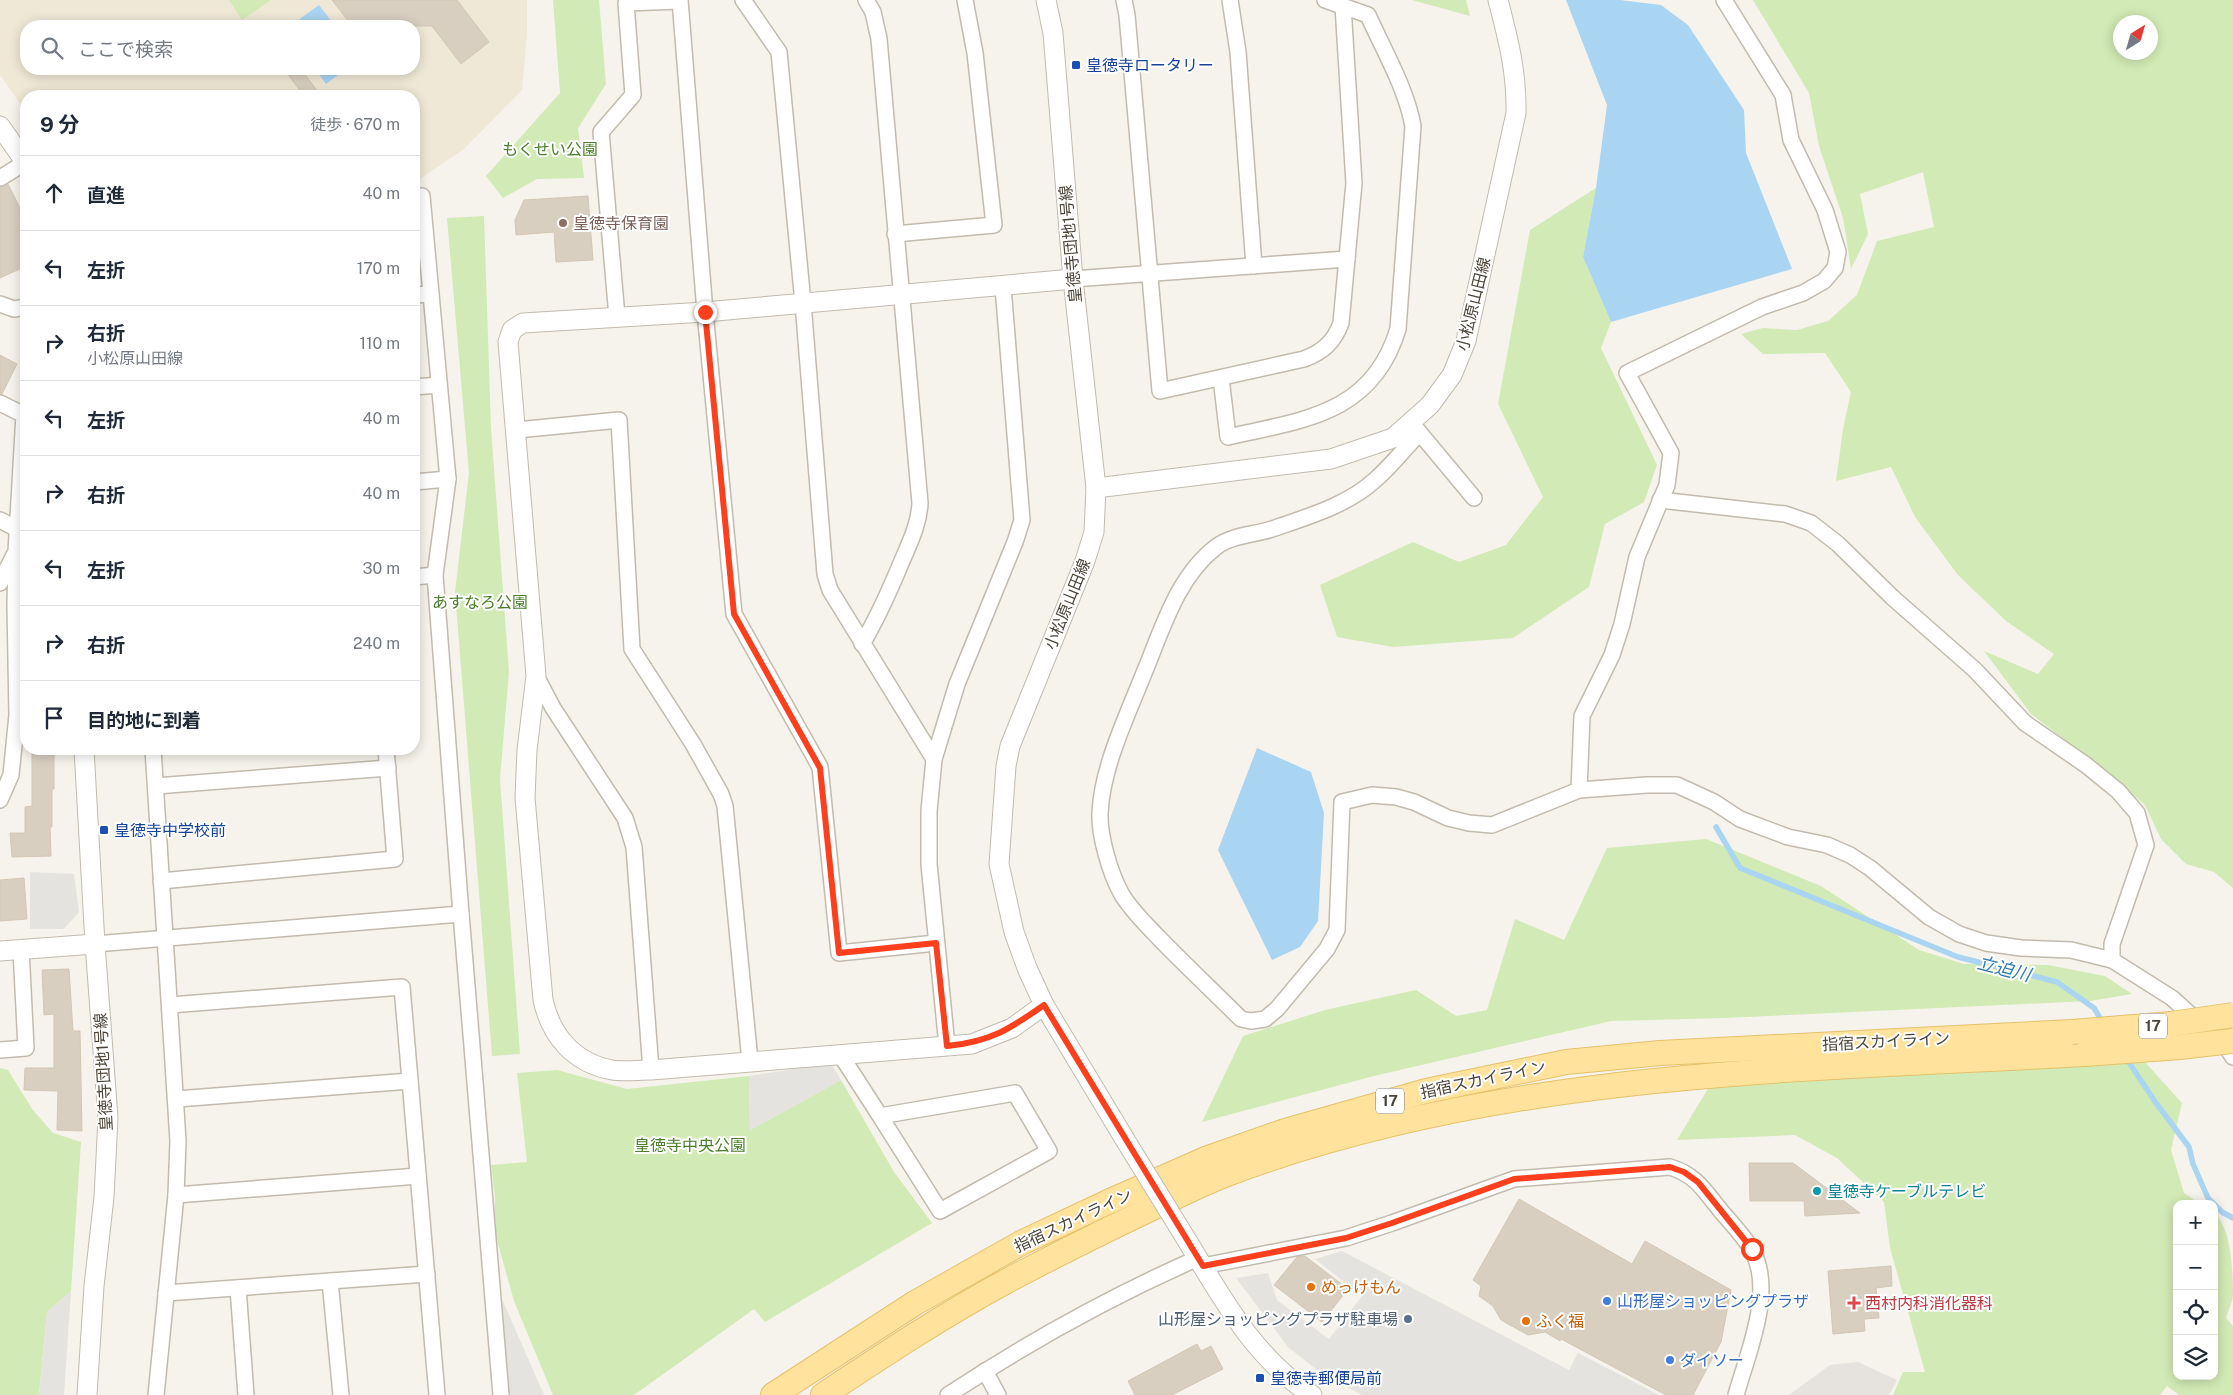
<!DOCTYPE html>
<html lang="ja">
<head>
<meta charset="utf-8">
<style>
	:root { --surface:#fff; --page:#f6f6f7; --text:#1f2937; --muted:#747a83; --line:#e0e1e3 }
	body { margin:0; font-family:"Public Sans","Noto Sans JP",sans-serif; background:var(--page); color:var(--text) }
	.controls { position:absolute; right:15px; bottom:15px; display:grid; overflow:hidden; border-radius:10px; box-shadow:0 2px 12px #0003 }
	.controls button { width:45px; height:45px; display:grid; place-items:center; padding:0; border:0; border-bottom:1px solid var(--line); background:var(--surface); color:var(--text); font:25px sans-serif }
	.compass { position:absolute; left:2113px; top:15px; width:45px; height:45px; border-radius:50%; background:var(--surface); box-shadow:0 2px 12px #0003; rotate:37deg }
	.stop { position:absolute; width:15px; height:15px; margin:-11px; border:4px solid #fc3f1d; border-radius:50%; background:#fff }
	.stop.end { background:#fc3f1d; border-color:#fff; box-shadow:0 1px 5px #0008 }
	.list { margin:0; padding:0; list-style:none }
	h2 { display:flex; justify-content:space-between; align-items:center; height:65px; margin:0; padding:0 20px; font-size:21px }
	h2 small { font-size:16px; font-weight:400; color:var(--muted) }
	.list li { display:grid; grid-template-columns:32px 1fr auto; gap:15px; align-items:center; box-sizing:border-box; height:75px; padding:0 20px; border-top:1px solid var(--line) }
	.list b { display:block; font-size:19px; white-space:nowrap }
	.list p { margin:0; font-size:16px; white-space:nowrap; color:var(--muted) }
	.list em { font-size:16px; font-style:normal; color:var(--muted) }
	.icon { flex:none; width:28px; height:28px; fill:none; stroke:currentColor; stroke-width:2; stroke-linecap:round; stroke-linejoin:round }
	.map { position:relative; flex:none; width:2233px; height:1395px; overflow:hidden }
	.search { position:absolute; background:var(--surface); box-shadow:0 2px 12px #0003; left:20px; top:20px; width:400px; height:55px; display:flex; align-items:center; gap:12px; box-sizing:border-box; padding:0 18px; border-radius:20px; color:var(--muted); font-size:19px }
	.panel { position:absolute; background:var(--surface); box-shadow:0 2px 12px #0003; left:20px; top:90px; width:400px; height:665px; border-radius:20px }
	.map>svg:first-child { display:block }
</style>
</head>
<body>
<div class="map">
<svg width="2233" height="1395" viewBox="0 0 2233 1395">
	<rect width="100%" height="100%" fill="#f6f3ec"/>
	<path fill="#e6e2dd" d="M1858,1362l39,18 -8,15h-100l41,-30z"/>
	<path fill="#efe8d6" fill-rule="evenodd" d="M0,0h527v34l-5,56 -58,59 -43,29 -7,1v-83h-388v16l-26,-37zM26,26h388v43h-388z"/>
	<g fill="#d2eab5" fill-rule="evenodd">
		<path d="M229,0h42l-29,20z"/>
		<path d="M553,0h46l7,84 -28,44 6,50 -47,1 -34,19 -17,-22 74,-83z"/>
		<path d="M1412,0h54l4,16z"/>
		<path d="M1753,0h480v888l-19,-16 -28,-8 -25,-25 -16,-34 -34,-30 -80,-61 -47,-63 54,23 16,-20 -48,-33 -48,-46 -43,-58 -24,-50 -55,14 7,-52 8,-37 -26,-39 -62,1 -22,-20 22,-6 34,2 31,-9 29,-26 20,-54 57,-14 -11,-55 -63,22 8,40 -17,35 -8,-51 -24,-72 -10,-53zM2120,22h30v30h-30z"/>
		<path d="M1596,188l-13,69 28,65 -10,26 56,117 -13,37 -39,22 -16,63 -76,51 -120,9 -56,-10 -17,-52 93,-43 46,20 47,-17 37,-48 -45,-93 32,-174z"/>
		<path d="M484,216l7,212 18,244 -9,107 20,275 -28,2 -37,-464 14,-119 -22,-255z"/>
		<path d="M1706,839l115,47 98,64 45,14 84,1 57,11 27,18 -42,7 -366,17 -113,3 -237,55 -172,46 41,-86 82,-26 91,-20 40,26 31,-6 28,-91 49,21 43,-92z"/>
		<path d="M2144,1061l38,42 -11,47 13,43 16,11h-23v172h37v-162c18,12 19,61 19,82 -1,7 -5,15 -7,22l7,8v69h-54l-12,-9 -7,9h-267l10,-23h22l-35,-124 -6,-46 -47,-44 -42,-23 -118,5 32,-53z"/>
		<path d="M0,1068l8,2 24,39 21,24 28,9 -10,149 -24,21 -8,83h-39z"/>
		<path d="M557,1070l70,19 122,-13 1,54 91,-50 53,92 38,51 -167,99 -11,-13 -120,86h-81l-39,-94 -19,-68v-37l-4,-31 36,-3 -10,-89z"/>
	</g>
	<g fill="#e5e3e0">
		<path d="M30,872l44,2 5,38 -15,17h-34z"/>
		<path d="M831,1063l10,17 -91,50 -1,-54z"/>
		<path d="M1342,1251l227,119 9,-17 81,42h-297l-40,-21 -34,-27 -52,-69 32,-5 9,27 52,39 33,-43 -47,-37z"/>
		<path d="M71,1291l-7,104h-25l8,-83z"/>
		<path d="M502,1299l42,96h-35z"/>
	</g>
	<g fill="#a9d4f2">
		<path d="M1566,0h54l41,5 27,20 56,85 2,43 46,116 -181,53 -28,-65 13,-69 11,-83z"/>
		<path d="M319,5l16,21h-45z"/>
		<path d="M315,69h31l-20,15z"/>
		<path d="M1257,748l54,24 13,41 -6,108 -18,26 -28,13 -54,-110z"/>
	</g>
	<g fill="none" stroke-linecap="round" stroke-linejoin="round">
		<g stroke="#a9d4f2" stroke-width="5.5">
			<path d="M1716,827l24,41 218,89 99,25 37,26 9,15"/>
			<path d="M2126,1058l30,45 33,44 4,17 15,34 6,6"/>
			<path d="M2214,1204l8,8 11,6"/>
		</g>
	</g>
	<g fill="#d8cfc1" stroke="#d3c7b4">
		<path d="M332,0h125l32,42 -28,22 -29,-38h-80z"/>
		<path d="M284,69h17l20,27h-17z"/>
		<path d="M8,184l14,28 -3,1 7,14v39l-26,12v-91z"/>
		<path d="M588,196l5,64 -37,2 -2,-30 -38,3 -1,-15 9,-20z"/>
		<path d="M0,355l17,9 -15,30h-2z"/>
		<path d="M32,749h22v40h-2v38h-2l1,29 -39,1 -2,-24h15v-26l7,-1z"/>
		<path d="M24,878l3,41 -27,2v-41z"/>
		<path d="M69,969l4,62h7l2,100 -25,-1 1,-39 -34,-1 1,-22h29v-54l-10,1 -2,-45z"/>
		<path d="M1749,1163h44l67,50 -55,3 -1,-15h-54z"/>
		<path d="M1519,1199l113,65 13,-23 86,49 -10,52 -28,53h-27l-105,-56 -1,2 -15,-9 -17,3 -27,-15 -8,-14 -14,-10 2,-10 -8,-6z"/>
		<path d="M1305,1256l43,33 -26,33 -48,-37 23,-28z"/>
		<path d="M1891,1266l1,20 -16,2 3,30 -15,1 1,12 -32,3 -5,-63z"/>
		<path d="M1197,1344l4,7 10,-5 12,23 -51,26h-37l-7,-14z"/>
	</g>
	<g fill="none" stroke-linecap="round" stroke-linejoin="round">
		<g stroke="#c2bbae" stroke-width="18">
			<g id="minor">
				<path d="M680,0l25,312 29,302 86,153 19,186 97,-10"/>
				<path d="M743,0l36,52 24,251 22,271 5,16 104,169"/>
				<path d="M1124,0l3,15 33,376 144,-32c19,-7 30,-17 37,-36l13,-140 -11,-177"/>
				<path d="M1230,0l8,52 16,214"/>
				<path d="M0,178l26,-16"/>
				<path d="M414,197l8,-1 26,283 -13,96 26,339 40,481"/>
				<path d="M895,234l99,-9 -19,-172 -10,-53"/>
				<path d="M1073,279l274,-20"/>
				<path d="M414,295l17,-1"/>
				<path d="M0,304l14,5 12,-2"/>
				<path d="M617,317l-16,-185 32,-37 -7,-92 53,-2"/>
				<path d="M1221,378l7,59c74,-17 144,-22 170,-108l15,-203c-7,-38 -29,-75 -45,-111l-43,-15"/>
				<path d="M414,387l25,-2"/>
				<path d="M0,403l24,12 -8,137 -1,54 2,109 -6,60 -11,25"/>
				<path d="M1414,426l60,72"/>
				<path d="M517,430l102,-10 13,229 61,95 28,50 4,12 25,255"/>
				<path d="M1419,434c-15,15 -28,32 -44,46 -27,25 -68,37 -103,49 -19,6 -40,6 -56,18 -39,30 -54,83 -72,126 -17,43 -42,94 -44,140 -1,22 10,60 21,80 9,16 23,29 35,42 28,29 57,56 85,84l10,2 14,-2 12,-10 50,-60 10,-19 5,-128 30,-7 24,2 18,5 34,16 21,5 23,2 87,-35 68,-5h30l37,17 26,17 48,18 39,8 23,10 20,13 59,49 30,17 27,9 35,5 50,2 41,10 60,38 55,50 6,9"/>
				<path d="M414,482l34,-3"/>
				<path d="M1660,500l125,14 26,9 27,21 54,53 83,73 50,53 61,42 32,26 19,22 9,32 -34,99v16"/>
				<path d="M0,520l17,9"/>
				<path d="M414,577l21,-2"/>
				<path d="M0,583l14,-28"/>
				<path d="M862,644c15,-25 26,-50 37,-76 9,-22 20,-42 21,-65l-41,-464 -6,-27 -7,-12"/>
				<path d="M536,676l17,32 72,110 9,29 17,223"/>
				<path d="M153,749l25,392 -2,54 -20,200"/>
				<path d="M156,786l232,-18"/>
				<path d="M1579,790l3,-74 30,-61 10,-31 15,-67 30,-72 4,-32 -44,-80 135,-66 41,-14 21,-12 11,-13 3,-16 -13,-42 -34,-70 -8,-45 -59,-95"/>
				<path d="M161,881l234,-22 -9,-110"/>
				<path d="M95,944l366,-30"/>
				<path d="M170,1005l232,-18 35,408"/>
				<path d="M947,1046l-18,-182v-53l5,-52 23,-75 58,-142 7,-22 -19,-233"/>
				<path d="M0,1050l26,-2 -5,-99"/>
				<path d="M840,1054l40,62 135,-23 34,58 -109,60 -60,-95"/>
				<path d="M177,1099l233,-18"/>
				<path d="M176,1195l242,-19"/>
				<path d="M1203,1266l143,-28 46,-15 122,-44 156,-12c26,8 34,23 51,44 10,12 23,25 31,39 23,41 -4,102 -16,145"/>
				<path d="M330,1281l11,114"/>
				<path d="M238,1288l8,107"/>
				<path d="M166,1293l261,-19"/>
				<path d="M985,1371l13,24"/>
				<path d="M948,1395c79,-52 164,-99 250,-137"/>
			</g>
		</g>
		<g stroke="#c2bbae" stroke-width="21">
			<g id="tertiary">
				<path d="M1046,0l7,33 20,246 23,209 -2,44 -9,29 -75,185 -4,20 -7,98 15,68 13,36 17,37 80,133"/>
				<path d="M0,126l26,37"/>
				<path d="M1096,488l235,-29 62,-21 37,-33 22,-30 14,-34 50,-228c1,-40 -8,-75 -18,-113"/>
				<path d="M84,749l11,195 13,174 -4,79 -10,89 -7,109"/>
				<path d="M0,951l95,-7"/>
				<path d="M1044,1005l-32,23 -40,16 -321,26c-13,0 -27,2 -39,0 -38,-7 -61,-34 -69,-70l-18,-202 2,-48 9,-74 -28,-334 4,-12 11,-7 182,-11 368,-33"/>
				<path d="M1188,1242c34,56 67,117 124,153"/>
			</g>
		</g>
		<g stroke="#e6c16a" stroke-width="26">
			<g id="primary">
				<path d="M773,1395l142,-92 106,-60 87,-41 100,-44 77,-27 141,-40 140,-29 94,-9 412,-21"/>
				<path d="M823,1395c59,-39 119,-79 182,-113 45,-24 91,-47 137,-69 28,-13 56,-28 85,-39 274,-103 570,-104 858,-120"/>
			</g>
		</g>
		<use href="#minor" stroke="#fff" stroke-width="15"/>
		<use href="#tertiary" stroke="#fff" stroke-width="19"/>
		<use href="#primary" stroke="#ffe39c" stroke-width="24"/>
		<g stroke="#c2bbae" stroke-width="21" stroke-linecap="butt">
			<path id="tertiary-bridge" d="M1124,1138l64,104"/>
		</g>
		<g stroke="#e6c16a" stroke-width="26" stroke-linecap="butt">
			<g id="primary-bridge">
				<path d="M2072,1032l99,-8 62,-9"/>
				<path d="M2085,1054l95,-7 53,-6"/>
			</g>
		</g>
		<use href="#tertiary-bridge" stroke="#fff" stroke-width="19"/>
		<use href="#primary-bridge" stroke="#ffe39c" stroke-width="24"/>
	</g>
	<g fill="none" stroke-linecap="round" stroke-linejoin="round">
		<path stroke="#fc3f1d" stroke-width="6" d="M705,312l29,302 86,154 19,185 97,-10 11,103c43,-4 63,-17 97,-41l159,261 143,-28 46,-15 122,-44 156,-12 14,5 14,10 54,67"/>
	</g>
	<g fill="#1a4fb4" stroke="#fff" stroke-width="2">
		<rect x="1071" y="60" width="10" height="10" rx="2.5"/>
		<rect x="99" y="825" width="10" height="10" rx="2.5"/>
		<rect x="1255" y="1373" width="10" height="10" rx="2.5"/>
	</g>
	<circle fill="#8d6e63" stroke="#fff" stroke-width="2" cx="563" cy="223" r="5"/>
	<circle fill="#0f9aa8" stroke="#fff" stroke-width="2" cx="1817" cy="1191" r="5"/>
	<g fill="#e8710a" stroke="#fff" stroke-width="2">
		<circle cx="1311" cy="1287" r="5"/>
		<circle cx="1526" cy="1321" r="5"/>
	</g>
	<g fill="#3f7fe0" stroke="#fff" stroke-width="2">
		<circle cx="1607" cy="1301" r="5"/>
		<circle cx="1670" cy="1360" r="5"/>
	</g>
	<path fill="#e0444e" stroke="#fff" stroke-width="2" d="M1851.5 1295.5h5v5h5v5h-5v5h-5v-5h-5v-5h5z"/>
	<circle fill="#5c6f8a" stroke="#fff" stroke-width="2" cx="1408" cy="1319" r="5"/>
	<g text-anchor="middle" stroke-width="4" stroke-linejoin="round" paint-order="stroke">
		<g fill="#fff" stroke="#817c74" stroke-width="1">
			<rect x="2139" y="1013.5" width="28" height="25" rx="4"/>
			<rect x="1376" y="1088.5" width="28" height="25" rx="4"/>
		</g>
		<g font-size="15" font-weight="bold" fill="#4b4439">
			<text x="2153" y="1031">17</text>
			<text x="1390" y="1106">17</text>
		</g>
		<g font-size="16" fill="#164399" stroke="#fff" text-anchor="start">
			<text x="1086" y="71">皇徳寺ロータリー</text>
			<text x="114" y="836">皇徳寺中学校前</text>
			<text x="1270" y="1384">皇徳寺郵便局前</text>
		</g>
		<g font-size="16" fill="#4a7f2a" stroke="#fff">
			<text x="550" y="155">もくせい公園</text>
			<text x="480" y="608">あすなろ公園</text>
			<text x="690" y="1151">皇徳寺中央公園</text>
		</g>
		<g font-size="16" fill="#785e54" stroke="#fff" text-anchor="start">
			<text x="573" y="229">皇徳寺保育園</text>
		</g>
		<g font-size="16" fill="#4b4439" stroke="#fff">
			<text transform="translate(1070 244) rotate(-95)" y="6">皇徳寺団地1号線</text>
			<text transform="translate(1473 304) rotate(-76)" y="6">小松原山田線</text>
			<text transform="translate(1067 604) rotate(-68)" y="6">小松原山田線</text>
			<text transform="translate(1886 1041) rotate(-3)" y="6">指宿スカイライン</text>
			<text transform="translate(103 1072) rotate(-93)" y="6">皇徳寺団地1号線</text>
			<text transform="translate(1483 1079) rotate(-12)" y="6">指宿スカイライン</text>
			<text transform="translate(1073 1220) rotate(-25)" y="6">指宿スカイライン</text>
		</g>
		<g font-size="16" fill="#0d838f" stroke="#fff" text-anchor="start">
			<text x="1827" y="1197">皇徳寺ケーブルテレビ</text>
		</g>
		<g font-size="16" fill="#c56008" stroke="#fff" text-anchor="start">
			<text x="1321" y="1293">めっけもん</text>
			<text x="1536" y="1327">ふく福</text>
		</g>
		<g font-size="16" fill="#366cbe" stroke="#fff" text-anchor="start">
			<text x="1617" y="1307">山形屋ショッピングプラザ</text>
			<text x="1680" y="1366">ダイソー</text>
		</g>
		<g font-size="16" fill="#be3a42" stroke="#fff" text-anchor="start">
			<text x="1865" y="1309">西村内科消化器科</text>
		</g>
		<g font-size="16" fill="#4e5e75" stroke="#fff" text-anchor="end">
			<text x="1398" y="1325">山形屋ショッピングプラザ駐車場</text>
		</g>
		<g font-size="18" font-style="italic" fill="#2e7ab2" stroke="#fff">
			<text transform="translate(2004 969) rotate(14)" y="6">立迫川</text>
		</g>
	</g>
</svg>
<div class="controls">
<button>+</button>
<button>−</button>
<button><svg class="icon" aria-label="locate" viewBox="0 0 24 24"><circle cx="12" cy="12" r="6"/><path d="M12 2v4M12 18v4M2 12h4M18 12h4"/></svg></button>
<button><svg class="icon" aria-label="layers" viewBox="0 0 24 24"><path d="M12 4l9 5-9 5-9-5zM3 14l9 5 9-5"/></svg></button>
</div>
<svg class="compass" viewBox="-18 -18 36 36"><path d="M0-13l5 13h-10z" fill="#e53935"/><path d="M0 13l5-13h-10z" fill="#747a83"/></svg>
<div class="stop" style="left:1752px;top:1249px"></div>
<div class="stop end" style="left:705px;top:312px"></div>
<div class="search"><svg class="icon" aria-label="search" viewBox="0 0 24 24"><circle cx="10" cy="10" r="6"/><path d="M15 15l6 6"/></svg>ここで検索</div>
<section class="panel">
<h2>9 分<small>徒歩 · 670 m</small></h2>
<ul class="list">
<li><svg class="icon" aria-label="ahead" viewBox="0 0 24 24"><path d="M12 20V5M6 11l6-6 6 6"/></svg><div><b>直進</b></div><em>40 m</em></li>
<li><svg class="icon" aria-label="left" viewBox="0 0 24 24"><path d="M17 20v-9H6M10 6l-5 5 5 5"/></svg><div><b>左折</b></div><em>170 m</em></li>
<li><svg class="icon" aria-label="right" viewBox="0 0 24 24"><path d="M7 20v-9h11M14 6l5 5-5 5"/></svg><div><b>右折</b><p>小松原山田線</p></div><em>110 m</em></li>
<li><svg class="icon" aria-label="left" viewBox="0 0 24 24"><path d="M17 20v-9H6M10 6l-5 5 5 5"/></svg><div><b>左折</b></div><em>40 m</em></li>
<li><svg class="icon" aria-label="right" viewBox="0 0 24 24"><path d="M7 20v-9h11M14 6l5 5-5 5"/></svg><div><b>右折</b></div><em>40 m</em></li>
<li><svg class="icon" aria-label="left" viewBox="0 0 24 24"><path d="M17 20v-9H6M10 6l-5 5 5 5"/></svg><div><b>左折</b></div><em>30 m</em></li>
<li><svg class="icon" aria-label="right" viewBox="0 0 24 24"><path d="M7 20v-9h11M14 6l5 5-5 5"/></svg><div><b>右折</b></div><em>240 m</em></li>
<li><svg class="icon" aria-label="arrive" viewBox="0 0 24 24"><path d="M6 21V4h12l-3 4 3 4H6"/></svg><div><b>目的地に到着</b></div></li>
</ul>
</section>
</div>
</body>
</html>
